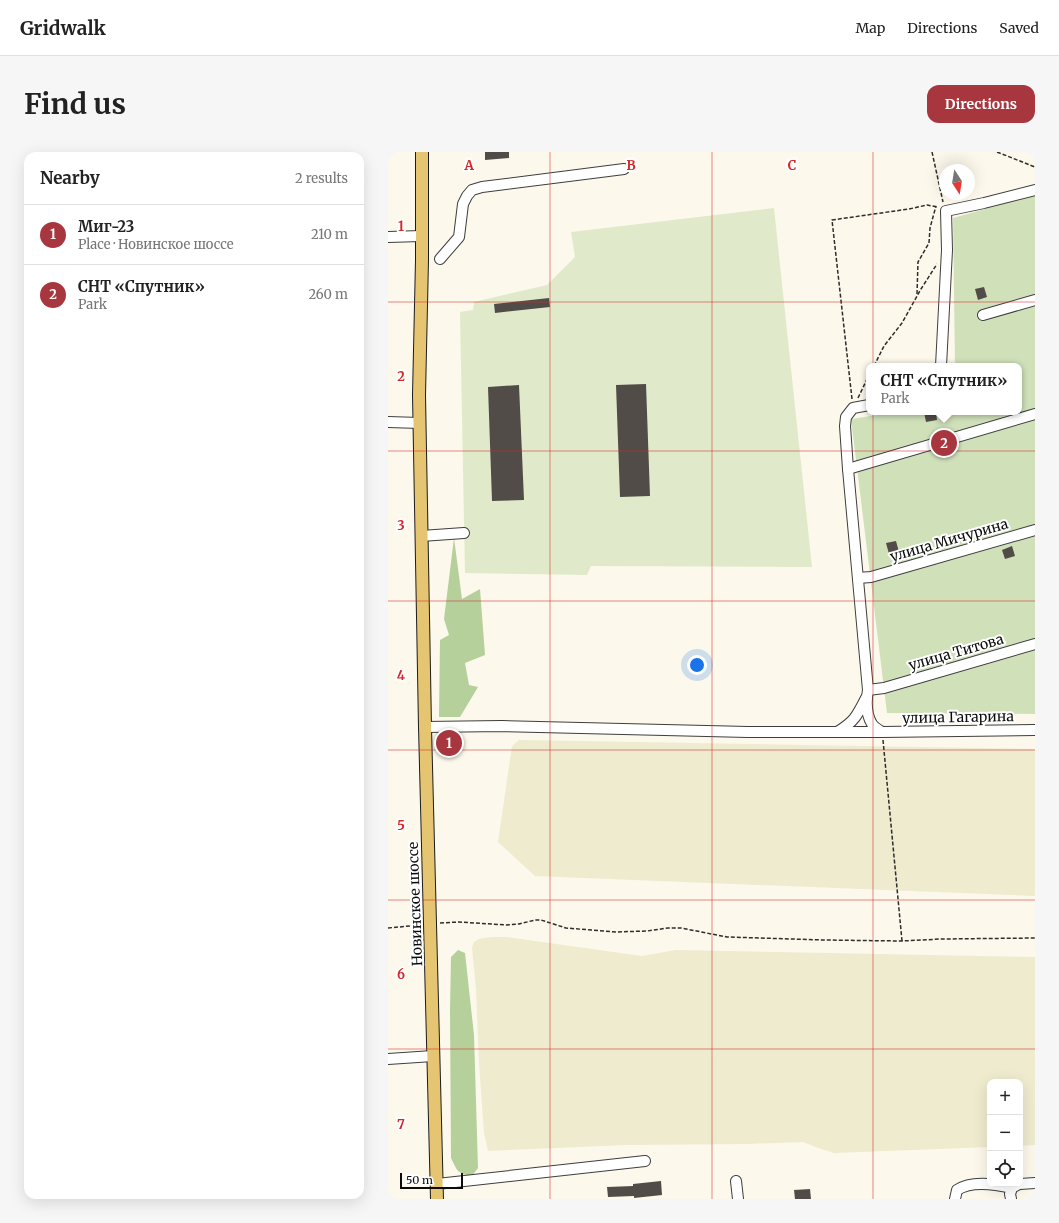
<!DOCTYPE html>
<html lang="en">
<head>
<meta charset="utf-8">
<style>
	:root { --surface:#fff; --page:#f6f6f6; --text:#222; --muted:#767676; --line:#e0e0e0; --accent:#a7363f }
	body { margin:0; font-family:Merriweather,serif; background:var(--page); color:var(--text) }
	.controls { position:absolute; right:12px; bottom:12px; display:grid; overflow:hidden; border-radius:8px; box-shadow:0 4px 16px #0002 }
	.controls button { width:36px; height:36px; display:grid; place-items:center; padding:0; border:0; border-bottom:1px solid var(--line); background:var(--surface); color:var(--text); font:20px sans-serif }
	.compass { position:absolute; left:551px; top:12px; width:36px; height:36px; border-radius:50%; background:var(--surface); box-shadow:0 4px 16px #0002; rotate:168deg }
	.scale { position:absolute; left:12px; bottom:10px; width:63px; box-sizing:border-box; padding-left:4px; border:2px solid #0b0b0b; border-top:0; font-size:11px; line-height:14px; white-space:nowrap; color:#0b0b0b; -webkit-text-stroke:3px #fff; paint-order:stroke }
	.you { position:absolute; left:309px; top:513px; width:14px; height:14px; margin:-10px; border:3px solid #fff; border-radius:50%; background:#1a73e8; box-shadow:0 0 0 6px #1a73e833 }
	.badge { display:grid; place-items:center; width:26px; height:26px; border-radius:50%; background:var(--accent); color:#fff; font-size:13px; font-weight:700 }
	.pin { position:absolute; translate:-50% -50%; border:2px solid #fff; box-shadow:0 1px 4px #0006 }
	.popup { position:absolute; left:478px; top:211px; width:156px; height:52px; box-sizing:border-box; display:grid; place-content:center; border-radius:8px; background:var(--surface); filter:drop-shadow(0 1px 3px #0005); font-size:13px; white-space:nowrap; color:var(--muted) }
	.popup b { font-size:15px; color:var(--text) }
	.popup::after { content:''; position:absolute; left:50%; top:100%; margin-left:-8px; border:8px solid transparent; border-top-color:var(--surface) }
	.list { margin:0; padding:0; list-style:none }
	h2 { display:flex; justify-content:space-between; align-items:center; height:52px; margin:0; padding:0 16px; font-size:17px }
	h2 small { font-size:13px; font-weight:400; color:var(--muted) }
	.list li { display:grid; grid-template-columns:26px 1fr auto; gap:12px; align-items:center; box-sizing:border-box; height:60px; padding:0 16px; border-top:1px solid var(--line) }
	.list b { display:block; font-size:15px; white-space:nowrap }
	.list p { margin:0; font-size:13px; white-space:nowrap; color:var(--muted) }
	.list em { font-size:13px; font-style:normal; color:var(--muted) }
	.icon { flex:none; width:22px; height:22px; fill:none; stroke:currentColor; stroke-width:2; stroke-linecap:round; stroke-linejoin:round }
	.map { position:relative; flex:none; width:647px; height:1047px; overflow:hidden; border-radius:12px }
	header { display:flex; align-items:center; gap:24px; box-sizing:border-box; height:56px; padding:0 20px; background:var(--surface); border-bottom:1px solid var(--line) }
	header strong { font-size:19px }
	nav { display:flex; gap:22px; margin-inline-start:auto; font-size:14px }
	.intro { display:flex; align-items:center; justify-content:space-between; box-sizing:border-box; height:96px; padding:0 24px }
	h1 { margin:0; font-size:28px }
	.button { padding:10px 18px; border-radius:12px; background:var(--accent); color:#fff; font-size:14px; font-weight:700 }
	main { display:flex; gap:24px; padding:0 24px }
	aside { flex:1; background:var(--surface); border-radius:12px; box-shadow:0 4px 16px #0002 }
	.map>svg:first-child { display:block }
</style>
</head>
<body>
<header>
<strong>Gridwalk</strong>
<nav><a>Map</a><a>Directions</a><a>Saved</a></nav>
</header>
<div class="intro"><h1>Find us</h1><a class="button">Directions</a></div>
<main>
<aside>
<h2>Nearby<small>2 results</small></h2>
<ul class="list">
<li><span class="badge">1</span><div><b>Миг-23</b><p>Place · Новинское шоссе</p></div><em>210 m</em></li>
<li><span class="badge">2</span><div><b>СНТ «Спутник»</b><p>Park</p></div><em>260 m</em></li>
</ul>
</aside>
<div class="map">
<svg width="647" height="1047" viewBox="0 0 647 1047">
	<rect width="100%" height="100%" fill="#fcf8eb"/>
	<g fill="#eeebcf">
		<path d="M131,588l516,9v147l-500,-20 -37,-34 14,-96z"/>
		<path d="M103,785h15l136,19 34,-6 359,7v188l-15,1v-64h-30v65l-156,6 -13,-4 -18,-7 -57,2 -121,1 -137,6 -4,-18 -5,-70 -3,-74 -4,-41 2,-6 5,-3z"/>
	</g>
	<path fill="#d0e1ba" d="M647,43v519l-148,-1 -36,-294 47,-7h121v-46h-64l-2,-148z"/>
	<g fill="#b5d09b">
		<path d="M66,386l8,61 18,-10 5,66 -20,8 4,22 9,2 -18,30h-21l1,-77 9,-5 -5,-16z"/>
		<path d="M70,798l7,3 9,82 4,133 -6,8c-15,-2 -15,-6 -21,-18l-1,-147 1,-54z"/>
	</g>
	<path fill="#e0eaca" d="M386,56l38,359 -221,-1 -4,9 -122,-2 -5,-261 13,-2 1,-8 73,-17 28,-28 -4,-25z"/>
	<g fill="#524c49">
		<path d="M97,0h24v6l-24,2z"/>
		<path d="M596,135l3,10 -9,3 -3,-11z"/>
		<path d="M161,146l1,9 -55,6 -1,-9z"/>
		<path d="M258,232l4,112 -30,1 -4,-112z"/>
		<path d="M131,233l5,115 -32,1 -4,-114z"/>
		<path d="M536,260h12l1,8 -11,2z"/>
		<path d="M508,389l3,11 -10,2 -3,-11z"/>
		<path d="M624,394l3,10 -10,3 -3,-9z"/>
		<path d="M273,1029l1,14 -28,3v-2l-26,1 -1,-10 26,-1v-2z"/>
		<path d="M422,1037l1,10h-16l-1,-9z"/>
	</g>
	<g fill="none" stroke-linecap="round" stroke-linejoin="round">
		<g stroke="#3e3e3e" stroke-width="12">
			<g id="minor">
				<path d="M0,85l33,-1"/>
				<path d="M52,107l19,-22 4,-33 4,-8 5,-6 10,-3 142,-18"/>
				<path d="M595,163l52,-15"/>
				<path d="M553,214l6,-116 -1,-39 38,-8 51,-13"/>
				<path d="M481,253l-16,3 -7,9 -1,9 3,43 20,221c-2,11 -2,24 4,34 2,3 7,6 10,8"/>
				<path d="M0,270l32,1"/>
				<path d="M460,317l187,-55"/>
				<path d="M33,384l43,-3"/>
				<path d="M470,426l13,-1 164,-47"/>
				<path d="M480,538l16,-2 151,-44"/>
				<path d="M37,575l77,-1 246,6h134l153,-2"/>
				<path d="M449,580c17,-10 20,-16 29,-34"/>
				<path d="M0,907l45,-3"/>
				<path d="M348,1029l2,18"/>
				<path d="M49,1032l208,-23"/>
				<path d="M632,1032l15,-1"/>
				<path d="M567,1047l2,-9c15,-10 38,-6 55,-2"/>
				<path d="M623,1047l-1,-5 2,-6 7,-4"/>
			</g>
		</g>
		<g stroke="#1c1c1c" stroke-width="14">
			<path id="major" d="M34,0v108l-3,135 6,332 12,472"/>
		</g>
		<g stroke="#2d2d2d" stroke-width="1.5" stroke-dasharray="4 2" stroke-linecap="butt">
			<path d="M544,0l11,50"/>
			<path d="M609,0l38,15"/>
			<path d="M529,142l1,-32 11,-19 1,-15 6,-22"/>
			<path d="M486,214l10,-20 18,-23 19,-34 16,-25"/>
			<path d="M470,246l11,-23"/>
			<path d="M464,247l-20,-179 77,-11 18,-4 11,2"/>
			<path d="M495,588l19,201"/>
			<path d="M52,771l19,-1 47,3 13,-1 16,-4h6l25,8 50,4 31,-1 21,-3h13l46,9 97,3 78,1 39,-2 94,-1"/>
			<path d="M0,776l32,-3"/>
		</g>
		<use href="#minor" stroke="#fff" stroke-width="10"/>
		<use href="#major" stroke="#e5c572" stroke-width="12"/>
	</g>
	<path fill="none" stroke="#d62828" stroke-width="1" stroke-opacity="0.55" d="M162,0v1047M324,0v1047M485,0v1047M0,150h647M0,299h647M0,449h647M0,598h647M0,748h647M0,897h647"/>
	<g text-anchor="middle" stroke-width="4" stroke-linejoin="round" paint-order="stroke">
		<g font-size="14" fill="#0b0b0b" stroke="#fff">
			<text transform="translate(561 388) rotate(-16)" y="5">улица Мичурина</text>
			<text transform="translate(568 500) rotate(-16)" y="5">улица Титова</text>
			<text transform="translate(570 565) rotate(-1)" y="5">улица Гагарина</text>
			<text transform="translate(27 752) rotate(-92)" y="5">Новинское шоссе</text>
		</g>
	</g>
	<g font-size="13" text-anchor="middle" font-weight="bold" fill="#d62828" stroke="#fff" stroke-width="4" stroke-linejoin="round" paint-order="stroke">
		<text x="81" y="18">A</text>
		<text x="243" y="18">B</text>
		<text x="404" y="18">C</text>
		<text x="13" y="79">1</text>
		<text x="13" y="229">2</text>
		<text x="13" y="378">3</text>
		<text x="13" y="528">4</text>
		<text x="13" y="678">5</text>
		<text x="13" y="827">6</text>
		<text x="13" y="977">7</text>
	</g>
</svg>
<div class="controls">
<button>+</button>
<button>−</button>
<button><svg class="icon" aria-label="locate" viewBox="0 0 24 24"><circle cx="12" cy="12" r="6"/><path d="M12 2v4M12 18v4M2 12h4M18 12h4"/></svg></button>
</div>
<svg class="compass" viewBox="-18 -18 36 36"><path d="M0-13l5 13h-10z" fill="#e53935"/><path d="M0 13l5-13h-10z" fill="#767676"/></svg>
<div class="scale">50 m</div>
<div class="you"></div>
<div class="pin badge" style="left:61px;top:591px">1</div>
<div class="pin badge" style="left:556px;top:291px">2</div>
<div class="popup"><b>СНТ «Спутник»</b>Park</div>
</div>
</main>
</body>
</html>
